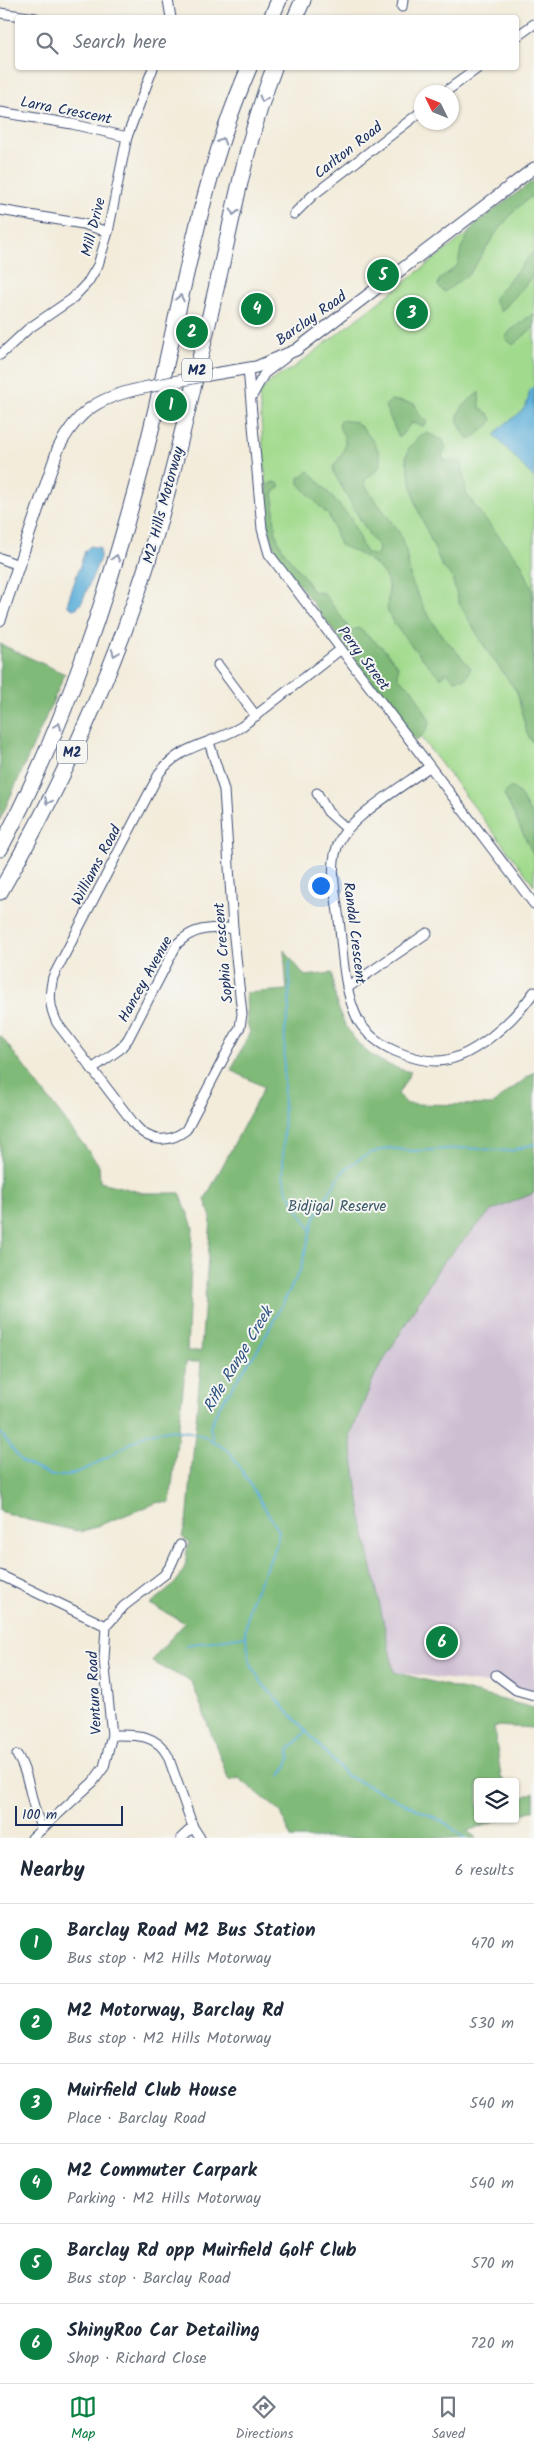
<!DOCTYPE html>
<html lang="en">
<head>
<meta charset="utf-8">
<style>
	:root { --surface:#fff; --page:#f6f6f7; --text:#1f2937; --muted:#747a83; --line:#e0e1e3; --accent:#0b8043 }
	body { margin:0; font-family:Kalam,sans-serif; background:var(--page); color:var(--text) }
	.controls { position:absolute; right:15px; bottom:15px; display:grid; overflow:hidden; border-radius:5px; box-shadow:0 1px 4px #0004 }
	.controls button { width:45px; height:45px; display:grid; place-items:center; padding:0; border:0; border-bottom:1px solid var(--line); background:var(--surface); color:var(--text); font:25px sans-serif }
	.compass { position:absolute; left:414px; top:85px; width:45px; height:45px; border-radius:50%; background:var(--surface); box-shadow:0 1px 4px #0004; rotate:313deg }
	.scale { position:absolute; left:15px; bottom:12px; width:108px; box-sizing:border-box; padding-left:5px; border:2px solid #1b2f5e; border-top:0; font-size:14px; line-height:18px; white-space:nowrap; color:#1b2f5e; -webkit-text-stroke:4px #f6f6f2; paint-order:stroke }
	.you { position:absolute; left:320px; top:885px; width:18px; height:18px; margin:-12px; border:4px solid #fff; border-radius:50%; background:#1a73e8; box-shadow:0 0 0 8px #1a73e833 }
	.badge { display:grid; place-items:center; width:32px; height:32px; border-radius:50%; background:var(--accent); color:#fff; font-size:16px; font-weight:700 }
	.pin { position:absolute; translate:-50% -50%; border:2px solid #fff; box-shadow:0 1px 5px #0006 }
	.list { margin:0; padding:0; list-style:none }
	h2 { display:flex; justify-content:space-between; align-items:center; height:65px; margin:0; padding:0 20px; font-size:21px }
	h2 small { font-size:16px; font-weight:400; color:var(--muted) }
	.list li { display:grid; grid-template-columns:32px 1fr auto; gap:15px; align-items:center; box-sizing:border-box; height:80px; padding:0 20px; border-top:1px solid var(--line) }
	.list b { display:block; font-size:19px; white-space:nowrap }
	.list p { margin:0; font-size:16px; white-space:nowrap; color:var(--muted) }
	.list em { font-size:16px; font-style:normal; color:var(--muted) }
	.icon { flex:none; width:28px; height:28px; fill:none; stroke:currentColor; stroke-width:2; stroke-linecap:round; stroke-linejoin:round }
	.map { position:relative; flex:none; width:534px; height:1838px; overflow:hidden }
	.search { position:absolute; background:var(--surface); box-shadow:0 1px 4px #0004; left:15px; right:15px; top:15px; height:55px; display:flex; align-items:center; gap:12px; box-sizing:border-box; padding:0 18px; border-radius:5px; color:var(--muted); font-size:19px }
	.sheet { height:545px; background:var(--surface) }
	nav { display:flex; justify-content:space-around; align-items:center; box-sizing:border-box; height:70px; border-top:1px solid var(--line); background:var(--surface); font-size:14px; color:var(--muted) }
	nav a { display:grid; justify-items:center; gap:2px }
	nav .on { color:var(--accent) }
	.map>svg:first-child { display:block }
</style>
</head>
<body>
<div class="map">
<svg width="534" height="1838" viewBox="0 0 534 1838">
	<rect width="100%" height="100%" fill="#f6f6f2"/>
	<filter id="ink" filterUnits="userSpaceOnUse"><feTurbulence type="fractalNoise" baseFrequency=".02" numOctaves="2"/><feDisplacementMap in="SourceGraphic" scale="10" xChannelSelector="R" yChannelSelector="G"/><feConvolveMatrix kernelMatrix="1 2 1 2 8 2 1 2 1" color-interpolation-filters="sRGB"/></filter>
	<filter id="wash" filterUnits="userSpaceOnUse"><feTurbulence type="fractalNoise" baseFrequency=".0096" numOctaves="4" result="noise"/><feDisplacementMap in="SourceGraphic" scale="20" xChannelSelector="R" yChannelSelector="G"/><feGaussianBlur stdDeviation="1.12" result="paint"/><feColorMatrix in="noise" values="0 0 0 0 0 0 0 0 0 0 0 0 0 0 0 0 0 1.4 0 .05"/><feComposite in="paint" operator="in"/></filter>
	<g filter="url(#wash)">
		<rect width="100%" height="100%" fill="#f3ecdb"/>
		<path fill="#cebed2" d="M534,1193v497l-140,-18 -32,-151 -12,-85 25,-61 67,-112 49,-52z"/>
		<path fill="#a0da8c" stroke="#5e8475" d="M534,182v703l-260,-339 -5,-23 -10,-129 12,-13 25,-15z"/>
		<g fill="#80ba78" stroke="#4e746b">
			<path d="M534,180v14l-19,16 -19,23 -26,40 -26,19 -6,-6 1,-6 19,-15 3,-17 13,-23z"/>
			<path d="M534,251v24l-33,37 -8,-13z"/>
			<path d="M534,313v14l-21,18 -8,-7 6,-8z"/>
			<path d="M479,392l1,16 10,7 2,5 -3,5 -19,15c-22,-23 -11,-31 9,-48z"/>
			<path d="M391,400l24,4 3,9 9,9 -3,4 -13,-3 -12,15 -14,-32z"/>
			<path d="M340,420l16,2c10,10 34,33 20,49 -4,4 -9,5 -12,11l2,5 34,47 6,17 5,29 14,30 15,23 31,35 -5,10 -11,2 -9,-8 -5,6c-12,-12 -48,-51 -53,-66 -2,-8 2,-18 0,-27 -3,-20 -31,-33 -48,-40l-11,-29 -30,-32v-6l10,-7 4,4 38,44 14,33 10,4 4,-5 -1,-5 -7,-8 -37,-65 -1,-6c7,-10 15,-18 11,-31 -3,-6 -6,-8 -4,-16z"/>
			<path d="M427,433l16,7 3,9 -4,5 2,6 18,3 4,30 10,15 45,55 11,26 2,155 -7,-10 -10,-42 -29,-40 -29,-49 -7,-26 -10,-11 -26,-61 -10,-47 3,-10 12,-13z"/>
			<path d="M274,482l6,2v3l-7,6c2,14 0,34 5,47 8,19 26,32 34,51l12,2 27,38 7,-3 25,20 15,18v12l14,11 18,32 -3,9 -11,11 -137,-183c-10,-23 -17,-50 -10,-74z"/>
			<path d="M0,644l65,30 -65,146z"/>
			<path d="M511,787l8,6 15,26v37l-30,-62z"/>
			<path d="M284,950l21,26 27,-3c3,50 27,88 79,99l-13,22 9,10 84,1 43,-33v121l-43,18 -49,52 -67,112 -25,61 12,85 32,151 140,36v20l-40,-2 7,51 4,5h-27v37h26l-37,12 10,7h-186l-10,-26 -42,-34 -10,3 -37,-99 -40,-20 8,-12 25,-27 -35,-19c13,-10 30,-21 35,-38 2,-8 0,-16 5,-23l-8,-6 6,-24 13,-151h-15l-16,141 -11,-1 -77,30 -54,-12 -28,-9v-476l99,130 1,17 44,11h36l13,34 -6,124h14l10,-133 -6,-19 59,-112 -33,-17 19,-38 -3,-9 -1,-30 41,-3z"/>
			<path d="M534,1792v18l-19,6v-22l5,5z"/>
		</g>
		<g fill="#5dafd8" stroke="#3c6f9b">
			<path d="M534,386v92l-39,-42c10,-20 34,-18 34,-45z"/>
			<path d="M90,546l10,2v10l-18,44 -4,5 -5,2 -5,-3v-5l17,-50z"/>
		</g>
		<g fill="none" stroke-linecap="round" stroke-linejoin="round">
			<g stroke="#5dafd8" stroke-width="2">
				<path d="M290,962l-1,48 -4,20 -1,38 -1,108 4,14 23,39"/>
				<path d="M0,1432l22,30 30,14h15l23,-9 58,-34 21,-3 20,2 15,4 26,16 49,79 -3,15 -26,57 -5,28 5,30 10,20 87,95 97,46 21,16"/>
				<path d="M213,1440l-3,-13 8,-19 42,-62 40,-75 13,-48 5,-12 23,-37 9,-9 20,-12 19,-5 24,3 53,-3 44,3 24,-7"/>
				<path d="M186,1645l59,-9"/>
				<path d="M281,1776l9,-17 -1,-9 18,-19"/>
			</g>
		</g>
	</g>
	<g filter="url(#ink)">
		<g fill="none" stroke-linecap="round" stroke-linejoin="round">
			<g stroke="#3b4b71" stroke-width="11">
				<g id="minor">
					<path d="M168,0l3,18"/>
					<path d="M402,7l1,-7"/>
					<path d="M0,13l36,5"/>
					<path d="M516,37l18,-13"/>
					<path d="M445,92l33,-24"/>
					<path d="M0,112l72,12 55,13"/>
					<path d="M0,210l83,14 25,8"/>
					<path d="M294,214l18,-18 110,-85"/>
					<path d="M0,355l28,-26 44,-30 16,-17 10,-17 10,-33 19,-95 26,-69"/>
					<path d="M248,368l14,161 7,25 265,350"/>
					<path d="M252,396l12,-22 21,-16"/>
					<path d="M0,558l18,7"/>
					<path d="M218,665l38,51"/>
					<path d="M209,742l15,48 9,138 9,86 -2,13 -54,103c-18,14 -37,12 -51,-5l-78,-102c-8,-17 -8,-28 -4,-46l107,-205c24,-29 50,-27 81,-45l99,-77"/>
					<path d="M429,767c-23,17 -75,48 -88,71 -14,25 -5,56 -2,82 4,33 4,69 19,100 8,14 23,25 37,31 12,5 26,10 40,10 36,1 80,-42 99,-69"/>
					<path d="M317,793l11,19 19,17"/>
					<path d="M347,988l80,-55"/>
					<path d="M92,1069l28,-20 8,-10 49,-95c17,-17 33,-16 56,-16"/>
					<path d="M0,1575l106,51"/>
					<path d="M496,1675l20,15 18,5"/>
					<path d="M112,1735c23,0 44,-2 56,21l25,71 7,11"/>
					<path d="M17,1755c14,22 13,50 25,74"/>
					<path d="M32,1838l61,-56 11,-15 8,-32 -8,-76 2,-33 18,-20 40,-31 7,-10 9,-20"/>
					<path d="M181,1838l12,-11"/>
				</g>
			</g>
			<g stroke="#3b4b71" stroke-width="13">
				<g id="secondary">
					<path d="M208,375l48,-8 40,-17 238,-182"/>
					<path d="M0,620l58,-171c21,-42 45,-53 90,-62"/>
				</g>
			</g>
			<g stroke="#3b4b71" stroke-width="17">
				<g id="motorway">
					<path d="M271,18l8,-18"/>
					<path d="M295,18l8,-18"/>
					<path d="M0,849c65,-123 109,-256 144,-391 34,-131 51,-266 105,-390"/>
					<path d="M0,892c72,-125 132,-259 167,-399 21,-80 39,-160 57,-239 14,-63 27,-127 50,-186"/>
				</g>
			</g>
			<use href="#minor" stroke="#fff" stroke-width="9"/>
			<use href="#secondary" stroke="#fff" stroke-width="11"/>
			<use href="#motorway" stroke="#fff" stroke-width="15"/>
			<g stroke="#3b4b71" stroke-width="13" stroke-linecap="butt">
				<path id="secondary-bridge" d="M148,387l60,-12"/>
			</g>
			<use href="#secondary-bridge" stroke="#fff" stroke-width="11"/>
		</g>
		<defs><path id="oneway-chevron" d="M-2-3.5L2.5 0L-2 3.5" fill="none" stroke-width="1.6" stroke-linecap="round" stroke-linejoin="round" transform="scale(1.25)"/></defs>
		<g stroke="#8d97ae">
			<use href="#oneway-chevron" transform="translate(263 99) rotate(107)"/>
			<use href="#oneway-chevron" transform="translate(222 141) rotate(-71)"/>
			<use href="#oneway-chevron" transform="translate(234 212) rotate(104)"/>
			<use href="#oneway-chevron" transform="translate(180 298) rotate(-78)"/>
			<use href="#oneway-chevron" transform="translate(116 558) rotate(-74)"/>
			<use href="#oneway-chevron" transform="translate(115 653) rotate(111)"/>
			<use href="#oneway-chevron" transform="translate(58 726) rotate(-69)"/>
			<use href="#oneway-chevron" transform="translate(48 801) rotate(116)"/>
		</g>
	</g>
	<g text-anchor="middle" stroke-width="4" stroke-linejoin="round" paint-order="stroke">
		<g fill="#f6f6f2" stroke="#5d6b8a" stroke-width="1">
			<rect x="182" y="358.5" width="30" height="23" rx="4"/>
			<rect x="57" y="740.5" width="30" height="23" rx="4"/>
		</g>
		<g font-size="14" font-weight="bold" fill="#1b2f5e">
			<text x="197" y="375">M2</text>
			<text x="72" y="757">M2</text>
		</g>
		<g font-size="15" fill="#1b2f5e" stroke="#f6f6f2">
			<text transform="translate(66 110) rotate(11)" y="5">Larra Crescent</text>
			<text transform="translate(348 150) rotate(-38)" y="5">Carlton Road</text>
			<text transform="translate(93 227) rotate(-76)" y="5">Mill Drive</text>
			<text transform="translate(311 318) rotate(-35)" y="5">Barclay Road</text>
			<text transform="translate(163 505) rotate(-75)" y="5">M2 Hills Motorway</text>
			<text transform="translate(364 658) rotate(53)" y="5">Perry Street</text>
			<text transform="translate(96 865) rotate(-62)" y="5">Williams Road</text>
			<text transform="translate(355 933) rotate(83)" y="5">Randal Crescent</text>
			<text transform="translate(223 953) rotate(-95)" y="5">Sophia Crescent</text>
			<text transform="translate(145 979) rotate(-61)" y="5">Hancey Avenue</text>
			<text transform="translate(94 1693) rotate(-93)" y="5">Ventura Road</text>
		</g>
		<g font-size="15" fill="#3c5a6a" stroke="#f6f6f2">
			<text x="337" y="1211">Bidjigal Reserve</text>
		</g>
		<g font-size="16" font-style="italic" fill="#2f5583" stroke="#f6f6f2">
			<text transform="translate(237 1359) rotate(-59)" y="6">Rifle Range Creek</text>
		</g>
	</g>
</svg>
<div class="controls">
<button><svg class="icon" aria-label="layers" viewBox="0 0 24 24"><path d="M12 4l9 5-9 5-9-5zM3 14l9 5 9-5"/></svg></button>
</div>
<svg class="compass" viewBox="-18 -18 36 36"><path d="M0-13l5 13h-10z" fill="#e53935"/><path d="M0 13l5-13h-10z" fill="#747a83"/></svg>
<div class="scale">100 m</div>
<div class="you"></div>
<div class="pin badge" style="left:171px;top:405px">1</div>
<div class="pin badge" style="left:192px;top:332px">2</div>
<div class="pin badge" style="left:412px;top:313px">3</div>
<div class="pin badge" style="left:257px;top:309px">4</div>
<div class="pin badge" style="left:383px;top:275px">5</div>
<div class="pin badge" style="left:442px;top:1642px">6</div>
<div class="search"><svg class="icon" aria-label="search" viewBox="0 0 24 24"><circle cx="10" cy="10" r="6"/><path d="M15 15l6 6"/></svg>Search here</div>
</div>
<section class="sheet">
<h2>Nearby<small>6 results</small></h2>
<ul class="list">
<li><span class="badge">1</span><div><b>Barclay Road M2 Bus Station</b><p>Bus stop · M2 Hills Motorway</p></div><em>470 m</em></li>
<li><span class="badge">2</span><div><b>M2 Motorway, Barclay Rd</b><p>Bus stop · M2 Hills Motorway</p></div><em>530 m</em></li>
<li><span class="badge">3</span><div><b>Muirfield Club House</b><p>Place · Barclay Road</p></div><em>540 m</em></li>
<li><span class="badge">4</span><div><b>M2 Commuter Carpark</b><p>Parking · M2 Hills Motorway</p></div><em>540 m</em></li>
<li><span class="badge">5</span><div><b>Barclay Rd opp Muirfield Golf Club</b><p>Bus stop · Barclay Road</p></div><em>570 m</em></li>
<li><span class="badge">6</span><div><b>ShinyRoo Car Detailing</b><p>Shop · Richard Close</p></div><em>720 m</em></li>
</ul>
</section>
<nav>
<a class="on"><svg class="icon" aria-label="map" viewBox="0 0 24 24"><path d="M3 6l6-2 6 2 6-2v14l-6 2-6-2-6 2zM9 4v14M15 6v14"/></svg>Map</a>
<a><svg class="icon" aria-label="directions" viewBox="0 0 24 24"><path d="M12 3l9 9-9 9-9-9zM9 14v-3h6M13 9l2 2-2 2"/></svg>Directions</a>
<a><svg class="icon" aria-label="saved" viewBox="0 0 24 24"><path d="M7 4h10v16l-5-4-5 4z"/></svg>Saved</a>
</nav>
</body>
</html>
